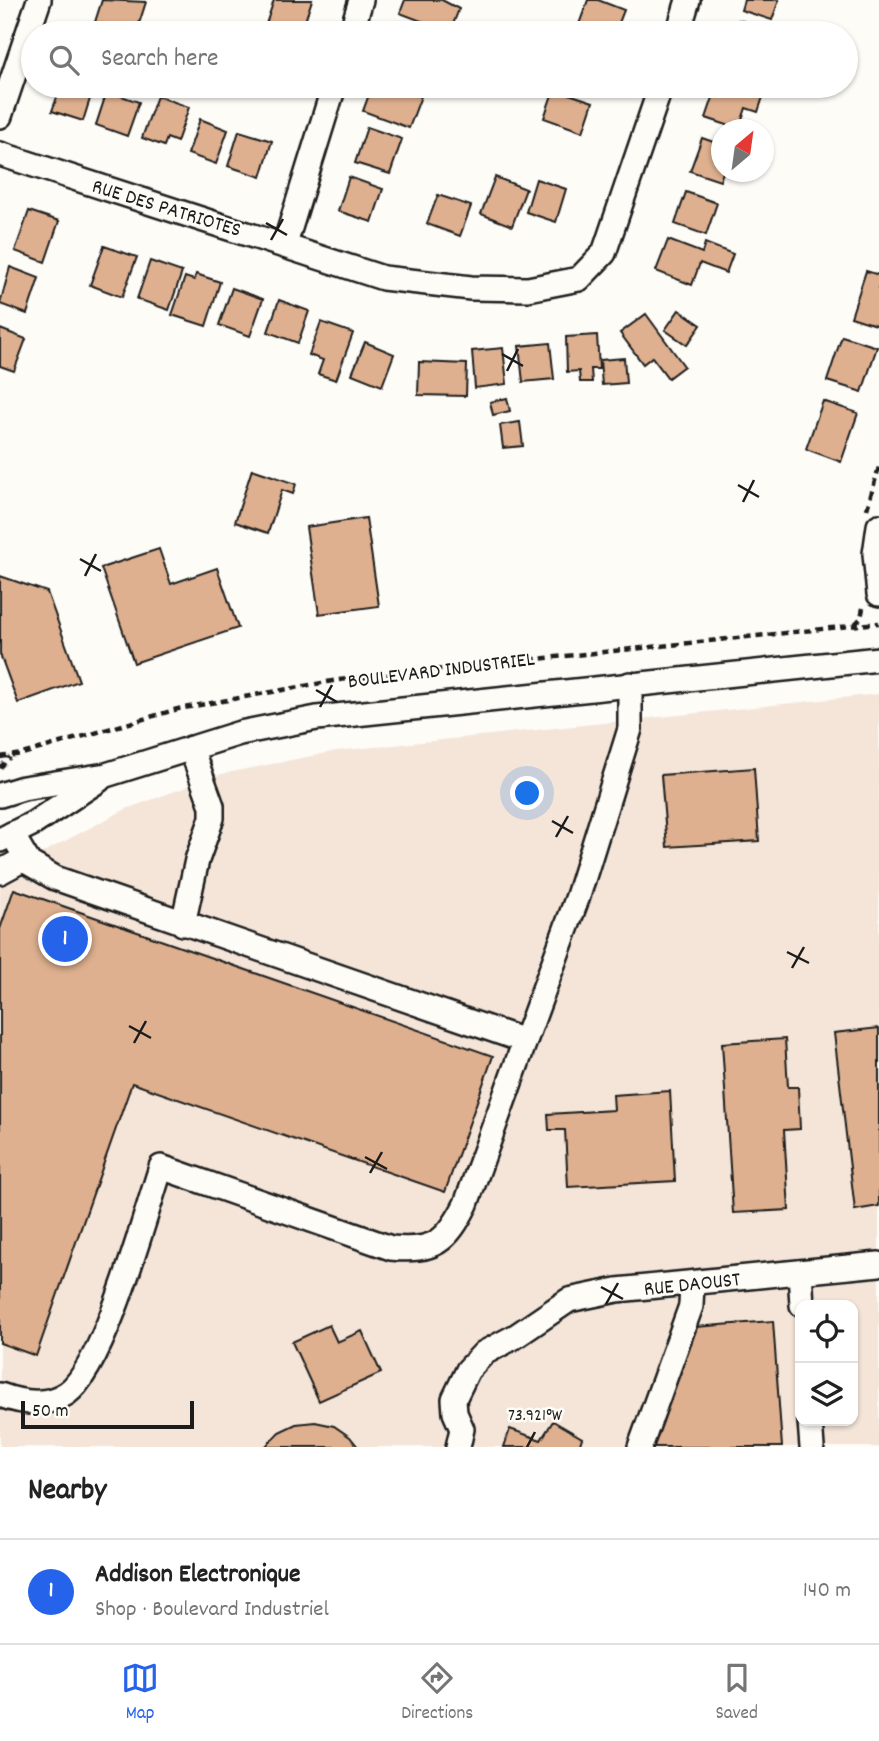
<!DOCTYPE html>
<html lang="en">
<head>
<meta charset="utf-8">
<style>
	:root { --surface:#fff; --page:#f2f2f2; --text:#222; --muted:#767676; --line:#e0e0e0; --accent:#2563eb }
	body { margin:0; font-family:Dekko,sans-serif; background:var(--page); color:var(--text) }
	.controls { position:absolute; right:21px; bottom:21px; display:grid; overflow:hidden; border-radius:14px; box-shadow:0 2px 5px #0004 }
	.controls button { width:63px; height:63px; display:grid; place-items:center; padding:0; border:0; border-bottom:2px solid var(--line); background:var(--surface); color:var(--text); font:35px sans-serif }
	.compass { position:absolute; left:711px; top:119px; width:63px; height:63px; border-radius:50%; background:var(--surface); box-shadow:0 2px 5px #0004; rotate:29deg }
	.scale { position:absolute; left:21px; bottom:18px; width:173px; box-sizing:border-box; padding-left:7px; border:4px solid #1c1c1c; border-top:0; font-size:19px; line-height:24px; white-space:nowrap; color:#1c1c1c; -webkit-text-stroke:5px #fdfcf7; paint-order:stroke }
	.you { position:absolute; left:528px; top:794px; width:24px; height:24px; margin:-18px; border:5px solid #fff; border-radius:50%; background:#1a73e8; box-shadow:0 0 0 10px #1a73e833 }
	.badge { display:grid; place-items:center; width:46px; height:46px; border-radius:50%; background:var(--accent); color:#fff; font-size:23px; font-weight:700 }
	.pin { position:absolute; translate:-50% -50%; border:4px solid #fff; box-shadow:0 2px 7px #0006 }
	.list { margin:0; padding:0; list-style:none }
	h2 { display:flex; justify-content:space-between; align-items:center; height:91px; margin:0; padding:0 28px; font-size:30px }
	h2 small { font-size:23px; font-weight:400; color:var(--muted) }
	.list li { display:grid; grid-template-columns:46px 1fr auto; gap:21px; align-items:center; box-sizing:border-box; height:105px; padding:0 28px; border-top:2px solid var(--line) }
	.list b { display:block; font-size:26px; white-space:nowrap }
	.list p { margin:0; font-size:23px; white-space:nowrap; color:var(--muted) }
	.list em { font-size:23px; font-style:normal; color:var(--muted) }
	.icon { flex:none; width:38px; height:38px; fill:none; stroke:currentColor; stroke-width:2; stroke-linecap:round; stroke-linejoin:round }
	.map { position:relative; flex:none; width:879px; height:1447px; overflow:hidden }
	.search { position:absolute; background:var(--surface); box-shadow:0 2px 5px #0004; left:21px; right:21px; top:21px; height:77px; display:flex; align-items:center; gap:18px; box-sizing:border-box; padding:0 24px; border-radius:38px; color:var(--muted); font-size:26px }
	.sheet { height:196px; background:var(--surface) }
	nav { display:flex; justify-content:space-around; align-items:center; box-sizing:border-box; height:98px; border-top:2px solid var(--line); background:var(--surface); font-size:19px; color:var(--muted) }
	nav a { display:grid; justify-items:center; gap:4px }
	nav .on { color:var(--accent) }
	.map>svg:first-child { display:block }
</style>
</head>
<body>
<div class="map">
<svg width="879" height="1447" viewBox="0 0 879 1447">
	<rect width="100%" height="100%" fill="#fdfcf7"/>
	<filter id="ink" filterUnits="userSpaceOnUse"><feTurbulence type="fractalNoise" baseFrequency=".0143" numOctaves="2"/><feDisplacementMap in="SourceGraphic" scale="14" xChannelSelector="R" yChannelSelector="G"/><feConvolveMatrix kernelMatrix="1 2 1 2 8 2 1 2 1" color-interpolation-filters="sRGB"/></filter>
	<g filter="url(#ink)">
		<path fill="#f4e5d8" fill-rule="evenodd" d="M879,694v753h-879v-572l126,-66 96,-35 114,-23zM800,1305h53v116h-53z"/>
		<g fill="#deb08f" stroke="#1c1c1c" stroke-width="2">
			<path d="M102,0l44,2 -10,31 -41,-11z"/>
			<path d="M274,0h38l-11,33 -35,-9z"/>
			<path d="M405,0h37l17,9 -9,23 -50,-19z"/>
			<path d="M588,0h10l26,10 -9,23h-22l-15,-6z"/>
			<path d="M744,0h35l-7,20 -31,-10z"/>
			<path d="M739,20l29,9 -2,4h-32z"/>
			<path d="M61,86h33l-11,35 -31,-10z"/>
			<path d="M383,86h12l26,10 -12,32 -46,-17 7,-19 10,3z"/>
			<path d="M717,86h33l15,5 -7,21 -12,-4 -7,21 -33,-11z"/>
			<path d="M554,89l39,13 -10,30 -39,-14z"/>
			<path d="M107,91l32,11 -12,34 -31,-11z"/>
			<path d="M157,96l32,11 -12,35 -10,-4 -3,8 -22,-8z"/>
			<path d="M200,119l28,11 -12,34 -28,-10z"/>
			<path d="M367,127l35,12 -12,35 -35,-11z"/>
			<path d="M239,131l33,10 -11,36 -33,-11z"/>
			<path d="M702,138l20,7 1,27 -3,9 -30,-10z"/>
			<path d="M349,177l34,12 -11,33 -34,-11z"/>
			<path d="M495,177l31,12 -14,37 -31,-12z"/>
			<path d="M536,179l30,10 -10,33 -30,-10z"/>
			<path d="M686,192l31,11 -11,32 -31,-11z"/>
			<path d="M438,195l33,11 -11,30 -33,-12z"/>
			<path d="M29,211l30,10 -14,41 -30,-11z"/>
			<path d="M668,240l34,13 3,-10 28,11 -7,19 -26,-10 -8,22 -36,-14z"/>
			<path d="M104,246l33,11 -15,40 -32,-12z"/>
			<path d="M150,261l32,11 -13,38 -32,-11z"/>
			<path d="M10,267l29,11 -12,36 -27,-10z"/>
			<path d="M866,271l13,4v51l-28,-9z"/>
			<path d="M196,274l24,8 -14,44 -34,-11 13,-38 9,3z"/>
			<path d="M232,288l31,11 -13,37 -31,-11z"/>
			<path d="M279,300l30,11 -11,32 -30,-11z"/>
			<path d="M679,310l22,15 -14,20 -22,-15z"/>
			<path d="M646,314l38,52 -16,12 -16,-21 -9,7 -23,-31z"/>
			<path d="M321,322l32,11 -17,47 -18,-6 5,-14 -14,-5z"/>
			<path d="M0,329l26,10 -12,32 -14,-5z"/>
			<path d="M597,335l2,34h-8l1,13h-12l-1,-11 -12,1 -1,-35z"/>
			<path d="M842,336l35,11 -15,45 -35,-11z"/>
			<path d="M365,342l29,12 -12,32 -30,-12z"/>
			<path d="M550,343l4,36 -31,3 -4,-36z"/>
			<path d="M503,348l4,36 -32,4 -3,-37z"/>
			<path d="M624,358l2,25 -24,2 -2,-25z"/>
			<path d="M419,362l48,2 -1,32 -48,-1z"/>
			<path d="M507,398l3,13 -17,4 -3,-13z"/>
			<path d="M823,401l35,12 -17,49 -35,-13z"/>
			<path d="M520,422l3,24 -20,2 -3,-23z"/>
			<path d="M252,469l44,15 -3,10 -11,-4 -14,43 -33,-11z"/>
			<path d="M366,518l13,88 -60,8 -13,-87z"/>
			<path d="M159,549l12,35 46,-16 21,60 -104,35 -33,-95z"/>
			<path d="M0,576l47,16 32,89 -61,22 -18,-49z"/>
			<path d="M754,768l5,73 -92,6 -6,-72z"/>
			<path d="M14,889l479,167 -48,136 -313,-109 -96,273 -36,-13v-414z"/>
			<path d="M879,1028v178l-24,4 -21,-177z"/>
			<path d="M785,1039l3,48h10l2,42 -16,1 5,80 -56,3 -11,-170z"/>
			<path d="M670,1091l5,90 -107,6 -3,-57h-16l-1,-16 66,-4 -1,-15z"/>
			<path d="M773,1321l9,126h-131l44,-120z"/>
			<path d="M329,1325l8,17 25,-11 19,42 -62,28 -27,-59z"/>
			<path d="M553,1421l29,17 -3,9h-75l6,-18 31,11z"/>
			<path d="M315,1422l19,4 16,11 8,10h-93l14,-15 17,-8z"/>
		</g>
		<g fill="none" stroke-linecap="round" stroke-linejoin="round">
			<g stroke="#1c1c1c" stroke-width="28">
				<g id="minor">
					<path d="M351,33l10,-33"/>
					<path d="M678,33l10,-33"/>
					<path d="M0,116l39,-116"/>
					<path d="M0,154l383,124 88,10 57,1 51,-10 25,-26 57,-167"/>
					<path d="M285,244l49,-158"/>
					<path d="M879,526l-4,28 4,40"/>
					<path d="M0,795l23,-7 83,-13 134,-42 77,-15 562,-59"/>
					<path d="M12,834l17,29 26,15 470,163 53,-145 52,-167v-45"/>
					<path d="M0,840l34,-17 65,-43"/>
					<path d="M0,872l26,-14"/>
					<path d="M183,924l14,-64 15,-42v-12l-21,-58"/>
					<path d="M800,1272l2,33"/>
					<path d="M0,1395c22,8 47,12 67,-2 37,-26 78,-177 94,-226l230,81c43,4 56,-6 75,-44l59,-163"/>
					<path d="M810,1421l2,26"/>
					<path d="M458,1447l4,-18 -7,-16 -1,-14 14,-29 16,-17 32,-17 53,-36 48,-10 262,-26"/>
					<path d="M640,1447l51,-141 1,-23"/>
				</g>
			</g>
			<g stroke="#1c1c1c" stroke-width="4.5" stroke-dasharray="7 5" stroke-linecap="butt">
				<path d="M867,509l12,-42"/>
				<path d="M855,624l6,-6 2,-10"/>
				<path d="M0,757l22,-3 156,-45 160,-29 541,-57"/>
				<path d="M0,768l10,-11"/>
			</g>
			<use href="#minor" stroke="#fdfcf7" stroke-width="23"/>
		</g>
	</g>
	<path fill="none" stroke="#1c1c1c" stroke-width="2.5" d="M266,223l21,12M271,240l12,-21M502,354l21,12M507,371l11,-22M738,485l21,12M743,502l11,-22M80,559l21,12M85,576l11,-22M316,690l21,12M320,707l12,-22M552,821l21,12M556,837l12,-21M787,952l22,11M792,968l12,-21M129,1026l22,12M134,1043l12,-22M365,1157l22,12M370,1173l12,-21M601,1287l22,12M606,1304l12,-21M527,1447l8,-15"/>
	<g text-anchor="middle" stroke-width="5" stroke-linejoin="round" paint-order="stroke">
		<g font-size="21" fill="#1c1c1c" stroke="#fdfcf7">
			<text transform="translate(167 207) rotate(17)" y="7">RUE DES PATRIOTES</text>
			<text transform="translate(441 669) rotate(-7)" y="7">BOULEVARD INDUSTRIEL</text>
			<text transform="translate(692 1283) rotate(-6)" y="7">RUE DAOUST</text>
		</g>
	</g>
	<g font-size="18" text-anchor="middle" fill="#1c1c1c" stroke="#fdfcf7" stroke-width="5" stroke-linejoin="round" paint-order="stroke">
		<text x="535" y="1420">73.921°W</text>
	</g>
</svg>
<div class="controls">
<button><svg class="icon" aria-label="locate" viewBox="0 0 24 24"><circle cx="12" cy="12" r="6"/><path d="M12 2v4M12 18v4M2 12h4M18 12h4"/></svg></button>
<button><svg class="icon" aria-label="layers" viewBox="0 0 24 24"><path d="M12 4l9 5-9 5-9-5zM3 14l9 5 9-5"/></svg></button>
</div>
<svg class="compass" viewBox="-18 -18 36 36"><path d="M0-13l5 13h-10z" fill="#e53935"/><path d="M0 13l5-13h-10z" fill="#767676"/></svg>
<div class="scale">50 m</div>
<div class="you"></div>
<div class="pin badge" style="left:65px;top:939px">1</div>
<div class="search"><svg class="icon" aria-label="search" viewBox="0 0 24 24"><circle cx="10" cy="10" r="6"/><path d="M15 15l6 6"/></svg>Search here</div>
</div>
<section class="sheet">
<h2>Nearby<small></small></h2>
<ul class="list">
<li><span class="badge">1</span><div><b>Addison Electronique</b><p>Shop · Boulevard Industriel</p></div><em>140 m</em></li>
</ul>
</section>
<nav>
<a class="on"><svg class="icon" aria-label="map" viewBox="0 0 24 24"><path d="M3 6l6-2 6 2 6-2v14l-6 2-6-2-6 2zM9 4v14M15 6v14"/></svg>Map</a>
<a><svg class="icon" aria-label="directions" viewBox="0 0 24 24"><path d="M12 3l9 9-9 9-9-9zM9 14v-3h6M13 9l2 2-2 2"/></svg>Directions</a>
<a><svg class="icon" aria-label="saved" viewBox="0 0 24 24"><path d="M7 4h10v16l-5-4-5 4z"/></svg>Saved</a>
</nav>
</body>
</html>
